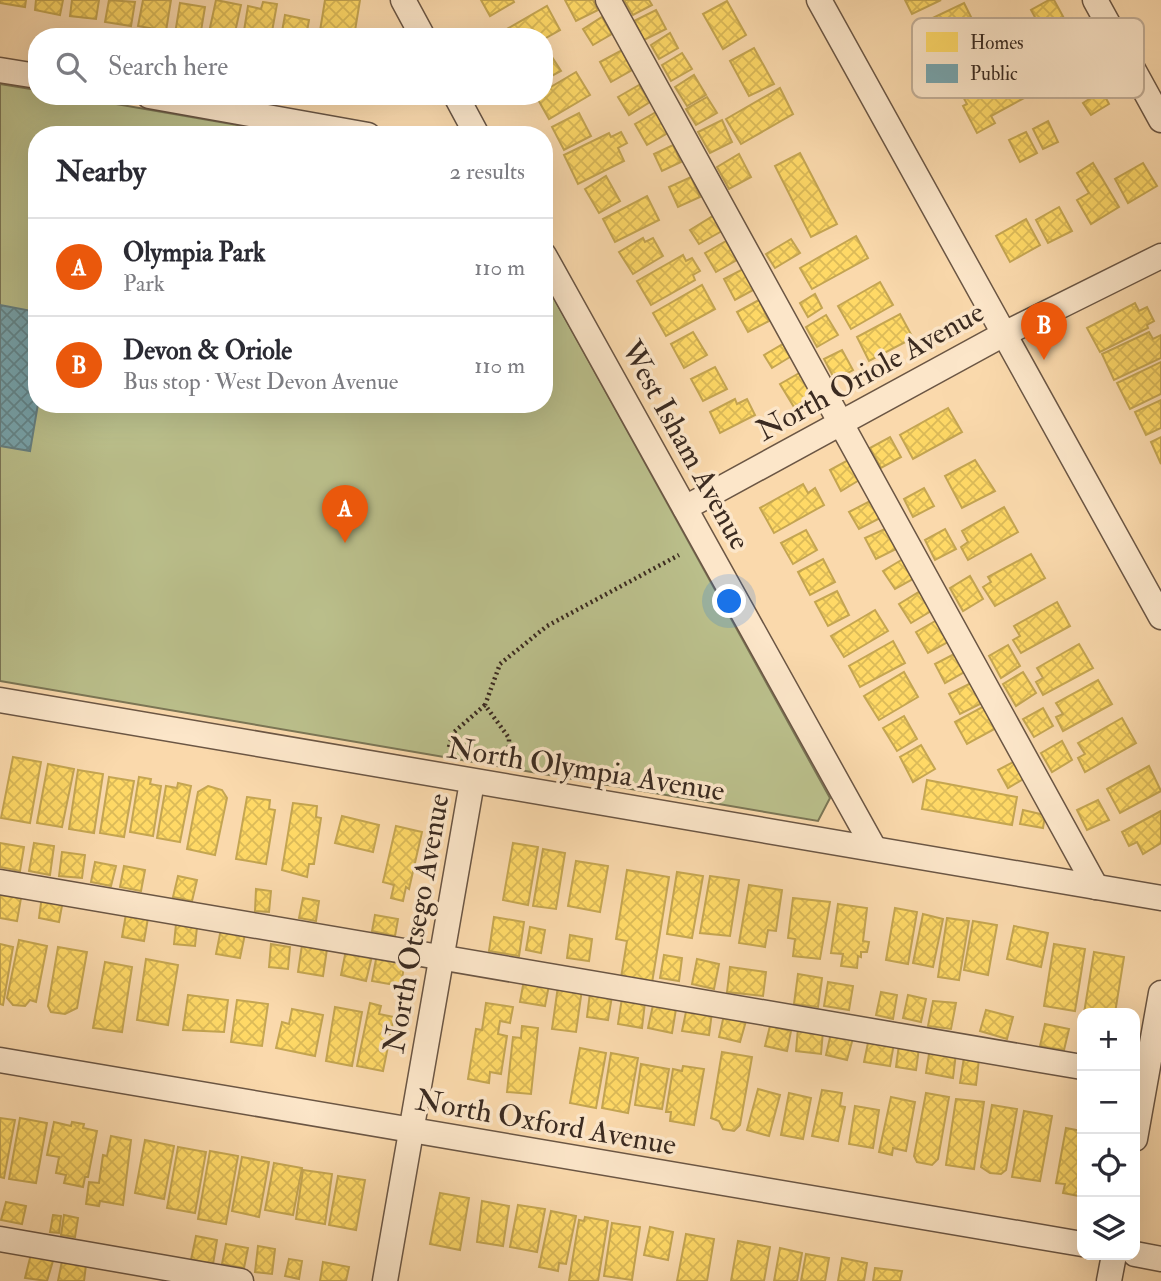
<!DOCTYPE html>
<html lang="en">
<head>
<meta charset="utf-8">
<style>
	:root { --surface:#fff; --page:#f2f2f3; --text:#2b2b33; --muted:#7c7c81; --line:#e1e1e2; --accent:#ea580c }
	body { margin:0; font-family:"IM FELL Double Pica",serif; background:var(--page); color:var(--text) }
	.controls { position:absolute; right:21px; bottom:21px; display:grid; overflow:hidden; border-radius:14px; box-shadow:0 7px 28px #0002 }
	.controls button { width:63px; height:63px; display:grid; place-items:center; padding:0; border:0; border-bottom:2px solid var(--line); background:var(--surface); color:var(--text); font:35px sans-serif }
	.you { position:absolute; left:730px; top:602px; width:24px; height:24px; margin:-18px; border:5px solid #fff; border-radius:50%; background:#1a73e8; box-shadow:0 0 0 10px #1a73e833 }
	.badge { display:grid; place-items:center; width:46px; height:46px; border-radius:50%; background:var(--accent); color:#fff; font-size:23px; font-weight:700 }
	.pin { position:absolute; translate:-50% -58px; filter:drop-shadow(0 2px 4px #0008) }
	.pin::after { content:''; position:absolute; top:37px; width:24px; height:21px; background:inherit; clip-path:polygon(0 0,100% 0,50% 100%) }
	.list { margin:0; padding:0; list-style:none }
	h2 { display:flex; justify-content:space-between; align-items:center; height:91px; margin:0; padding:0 28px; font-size:30px }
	h2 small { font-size:23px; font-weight:400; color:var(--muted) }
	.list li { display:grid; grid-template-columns:46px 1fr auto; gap:21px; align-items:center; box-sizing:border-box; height:98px; padding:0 28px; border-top:2px solid var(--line) }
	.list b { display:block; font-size:26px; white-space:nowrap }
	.list p { margin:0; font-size:23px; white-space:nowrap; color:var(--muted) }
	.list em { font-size:23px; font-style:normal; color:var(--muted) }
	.icon { flex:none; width:38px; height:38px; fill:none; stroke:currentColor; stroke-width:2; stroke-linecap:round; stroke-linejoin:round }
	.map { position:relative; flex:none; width:1161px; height:1281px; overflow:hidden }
	.search { position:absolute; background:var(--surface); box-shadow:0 7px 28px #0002; left:28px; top:28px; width:525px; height:77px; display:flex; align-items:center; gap:18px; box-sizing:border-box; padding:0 24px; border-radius:28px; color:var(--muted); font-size:26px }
	.panel { position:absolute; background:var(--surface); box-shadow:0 7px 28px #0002; left:28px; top:126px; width:525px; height:287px; border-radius:28px }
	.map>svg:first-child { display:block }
</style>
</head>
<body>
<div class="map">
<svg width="1161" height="1281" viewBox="0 0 1161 1281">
	<defs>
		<pattern id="homes-cross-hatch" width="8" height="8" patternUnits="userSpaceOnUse" patternTransform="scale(1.75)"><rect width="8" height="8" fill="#ffd966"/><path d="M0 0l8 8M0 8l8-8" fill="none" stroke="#dbba58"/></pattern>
		<pattern id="public-cross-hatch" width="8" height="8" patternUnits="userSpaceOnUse" patternTransform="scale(1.75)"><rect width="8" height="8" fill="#76a5af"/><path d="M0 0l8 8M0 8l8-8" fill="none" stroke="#62878e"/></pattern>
	</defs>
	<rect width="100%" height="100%" fill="#fad9ac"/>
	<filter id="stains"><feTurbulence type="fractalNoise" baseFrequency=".00286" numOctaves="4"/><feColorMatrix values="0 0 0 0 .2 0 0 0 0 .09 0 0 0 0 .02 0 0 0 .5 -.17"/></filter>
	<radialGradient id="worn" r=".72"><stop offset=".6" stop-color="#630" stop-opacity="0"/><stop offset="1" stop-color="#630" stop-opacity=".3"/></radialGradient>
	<path fill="#bbc08c" stroke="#7b7656" stroke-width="2" d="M0,84l37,6v6h33l225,39h-258v269h507v-124l286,518 -12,23 -818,-140z"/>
	<g fill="url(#homes-cross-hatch)" stroke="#c4a551" stroke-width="2">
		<path d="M0,0h26l-1,7 -25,-4z"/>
		<path d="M36,0h27l-3,15 -25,-5z"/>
		<path d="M72,0h27l-3,19 -26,-3z"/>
		<path d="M109,0l26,2 -4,24 -26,-4z"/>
		<path d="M143,0h28l-5,31 -28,-5z"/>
		<path d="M216,0l25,5 -7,32h-26z"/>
		<path d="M325,0h35l-6,37h-35z"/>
		<path d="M481,0h32l1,2 -24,14z"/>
		<path d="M565,0h28l5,10 -22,11z"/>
		<path d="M624,0h25l3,5 -19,10z"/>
		<path d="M905,0h36l-29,14z"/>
		<path d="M1049,0h5l11,20 -22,12 -12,-22z"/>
		<path d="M727,1l19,34 -23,14 -20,-35z"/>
		<path d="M263,2l14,2 -6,33h-28l5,-31 13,3z"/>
		<path d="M180,3l25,4 -5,30 -25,-3z"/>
		<path d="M964,3l13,26 -44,21 -13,-26z"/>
		<path d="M547,6l13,24 -16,9 -44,-2 -2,-3z"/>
		<path d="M656,10l10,19 -22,11 -10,-19z"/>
		<path d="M285,15l24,5 -3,17h-25z"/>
		<path d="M602,17l10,17 -19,11 -10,-16z"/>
		<path d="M670,33l8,15 -19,11 -8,-14z"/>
		<path d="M754,48l20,36 -25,12 -19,-35z"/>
		<path d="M622,50l10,20 -21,12 -11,-20z"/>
		<path d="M682,53l10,16 -21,12 -9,-16z"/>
		<path d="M552,57l9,14 -17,9v-18z"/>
		<path d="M1012,66l16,30 -37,20 4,7 -18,10 -14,-27 4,-2 -6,-11z"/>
		<path d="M576,72l14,23 -41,24 -13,-23h8v-5z"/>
		<path d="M694,75l12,20 -19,11 -12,-19z"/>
		<path d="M639,85l11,17 -21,13 -11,-18z"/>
		<path d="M780,88l13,26 -52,30 -15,-25z"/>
		<path d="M1102,91l7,13 -18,11 -8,-12z"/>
		<path d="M707,97l10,16 -21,12 -10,-16z"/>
		<path d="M656,112l12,21 -21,12 -12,-21z"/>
		<path d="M579,113l12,23 -27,14 -12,-23z"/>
		<path d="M722,120l10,22 -22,11 -12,-21z"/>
		<path d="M1048,121l10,21 -15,7 -10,-20z"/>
		<path d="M621,132l6,11 -9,5 6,13 -46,23 -14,-29 45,-22 2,4z"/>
		<path d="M1026,132l11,21 -17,9 -11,-22z"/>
		<path d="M673,145l8,17 -19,9 -8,-17z"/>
		<path d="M800,153l37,71 -26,13 -36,-71z"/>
		<path d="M739,154l12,23 -22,12 -12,-22z"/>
		<path d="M1093,163l26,44 -28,17 -14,-24 12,-7 -12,-20z"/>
		<path d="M1143,163l14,23 -29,17 -13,-24z"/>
		<path d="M606,176l14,25 -21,12 -14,-24z"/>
		<path d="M691,177l9,20 -22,10 -9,-20z"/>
		<path d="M647,196l12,24 -44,22 -12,-23z"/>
		<path d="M1059,207l13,24 -24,12 -12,-23z"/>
		<path d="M713,216l9,15 -23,13 -9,-14z"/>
		<path d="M1026,219l14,26 -30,17 -14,-26z"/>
		<path d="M856,236l12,22 -56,31 -12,-21z"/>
		<path d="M643,238l2,4 8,-4 10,18 -30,18 -14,-22z"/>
		<path d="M791,239l9,14 -25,15 -9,-14z"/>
		<path d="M726,241l11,19 -21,12 -11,-19z"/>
		<path d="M683,255l3,6 6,-3 8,13 -7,4 2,5 -44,25 -14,-24z"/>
		<path d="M745,268l10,21 -20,11 -11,-21z"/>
		<path d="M880,282l13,23 -42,24 -13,-23z"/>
		<path d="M702,285l13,24 -49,27 -13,-23z"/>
		<path d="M815,294l7,14 -14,9 -8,-14z"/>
		<path d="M759,300l10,21 -21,11 -11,-20z"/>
		<path d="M1135,303l4,8 8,-4 7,14 -7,4 1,3 -48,24 -13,-24z"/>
		<path d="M900,314l13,24 -44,23 -12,-24z"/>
		<path d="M826,315l12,20 -21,12 -11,-20z"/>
		<path d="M693,332l14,23 -23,13 -13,-24z"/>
		<path d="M1149,332l4,7 8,-4v23l-47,22 -12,-26z"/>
		<path d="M783,344l7,13 -18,11 -8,-13z"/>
		<path d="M842,350l11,20 -18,10 -11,-21z"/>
		<path d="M1161,362v32l-31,15 -13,-26z"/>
		<path d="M715,367l12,22 -24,12 -12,-22z"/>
		<path d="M801,372l14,22 -21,13 -14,-23z"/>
		<path d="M735,399l2,5 10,-5 8,16 -35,18 -10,-21z"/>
		<path d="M1161,400v28l-15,7 -11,-23z"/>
		<path d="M948,408l14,24 -49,27 -13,-24z"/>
		<path d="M890,437l11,20 -20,11 -11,-20z"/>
		<path d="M1161,437v27l-10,-22z"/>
		<path d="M850,459l11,20 -20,12 -11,-21z"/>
		<path d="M975,460l20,31 -33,17 -17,-32z"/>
		<path d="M803,484l5,9 7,-5 9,17 -50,28 -14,-25z"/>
		<path d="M924,488l10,18 -21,11 -9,-18z"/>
		<path d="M870,501l10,17 -21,11 -10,-17z"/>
		<path d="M1004,507l14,25 -50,28 -7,-13 7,-5 -6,-11z"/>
		<path d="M887,528l11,20 -22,11 -11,-21z"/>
		<path d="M945,529l11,20 -21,11 -10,-20z"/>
		<path d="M806,530l11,20 -24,14 -12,-21z"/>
		<path d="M1031,554l14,24 -50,28 -12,-19 8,-5 -3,-5z"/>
		<path d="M823,559l12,23 -25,13 -12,-23z"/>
		<path d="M903,559l12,19 -20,11 -12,-18z"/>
		<path d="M970,576l13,23 -20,12 -13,-23z"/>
		<path d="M922,590l11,20 -22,13 -12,-19z"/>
		<path d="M837,591l12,24 -21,11 -13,-24z"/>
		<path d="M1057,602l13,24 -49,27 -8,-13 7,-4 -6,-10z"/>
		<path d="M875,610l13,21 -44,26 -13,-21z"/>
		<path d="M937,620l13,21 -22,12 -12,-21z"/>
		<path d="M893,641l12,22 -45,24 -11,-21z"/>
		<path d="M1079,644l14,24 -50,27 -7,-13 7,-4 -6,-10z"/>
		<path d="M1008,645l12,21 -19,12 -12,-22z"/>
		<path d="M956,653l10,18 -21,12 -10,-19z"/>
		<path d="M904,672l14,25 -39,23 -15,-24z"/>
		<path d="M1023,672l13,21 -20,13 -13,-22z"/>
		<path d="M1098,680l14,24 -49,27 -7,-14 7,-3 -7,-11z"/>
		<path d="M973,682l11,20 -24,12 -11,-20z"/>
		<path d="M986,705l12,22 -31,17 -12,-22z"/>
		<path d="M1043,708l10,18 -19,11 -11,-18z"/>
		<path d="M904,716l13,23 -20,12 -14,-23z"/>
		<path d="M1122,718l14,25 -51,29 -7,-14 7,-4 -7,-11z"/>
		<path d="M1062,741l10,19 -20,12 -11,-19z"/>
		<path d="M921,745l14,24 -22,13 -13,-25z"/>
		<path d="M13,757l28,5 -11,61 -29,-5z"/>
		<path d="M1017,760l10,17 -19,11 -10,-18z"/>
		<path d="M48,764l26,5 -12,58 -25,-4z"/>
		<path d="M1149,766l12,25 -41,22 -13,-24z"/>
		<path d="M78,770l25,4 -9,59 -25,-4z"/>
		<path d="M109,777l25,4 -10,56 -24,-4z"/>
		<path d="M139,777l12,2 -1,5 11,2 -8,50 -23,-4z"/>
		<path d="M927,780l90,17 -5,28 -90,-16z"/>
		<path d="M178,783l13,3 -11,56 -23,-4 9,-52 11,2z"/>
		<path d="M208,786l14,4 5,8 -12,57 -28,-6 11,-57z"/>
		<path d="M247,797l23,3 -1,9 6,1 -9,54 -30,-5z"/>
		<path d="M1098,800l11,20 -22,10 -10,-20z"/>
		<path d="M293,803l24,3 -1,11 5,1 -7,46h-5l-2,13 -25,-7z"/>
		<path d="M1023,810l22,5 -2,13 -23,-4z"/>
		<path d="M1161,811v32l-18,11 -6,-12 -8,4 -7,-14z"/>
		<path d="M342,816l37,9 -6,27 -38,-9z"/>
		<path d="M396,826l26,6 -13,57 -3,-2 -3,14 -12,-3 3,-13 -11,-3z"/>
		<path d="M0,843l24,4 -4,24 -20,-4z"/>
		<path d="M34,843l20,3 -4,29 -21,-4z"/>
		<path d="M513,843l25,4 -10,58 -25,-5z"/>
		<path d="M543,849l22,4 -9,56 -23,-3z"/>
		<path d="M62,852l23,3 -3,23 -23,-2z"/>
		<path d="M576,861l32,5 -8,46 -32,-6z"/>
		<path d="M95,862l21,4 -5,20 -20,-4z"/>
		<path d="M124,866l21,4 -4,21 -21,-4z"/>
		<path d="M627,870l42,7 -17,106 -31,-5 6,-37 -11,-2z"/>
		<path d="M677,872l26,4 -11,62 -25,-4z"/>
		<path d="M178,876l19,4 -5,21 -19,-4z"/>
		<path d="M710,876l29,4 -9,56 -30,-3z"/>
		<path d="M749,885l33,5 -6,41 -8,-1 -3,17 -26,-4z"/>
		<path d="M256,889l15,2 -2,21 -14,-1z"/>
		<path d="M0,895l21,3 -4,23 -17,-3z"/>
		<path d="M42,896l21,4 -4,22 -20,-4z"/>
		<path d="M303,898l16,3 -3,20 -17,-3z"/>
		<path d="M793,898l37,4 -10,57 -27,-3 2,-17 -7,-1z"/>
		<path d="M838,904l29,4 -4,33 6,1 -2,10h-6v5l-3,-1 -1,12 -16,-2 2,-12 -12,-1z"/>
		<path d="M895,908l22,4 -9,52 -22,-4z"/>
		<path d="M126,914l22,4 -4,23 -22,-4z"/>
		<path d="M923,914l20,5 -10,48 -20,-4z"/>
		<path d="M375,915l23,4 -3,17 -23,-5z"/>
		<path d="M494,917l30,5 -5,34 -30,-5z"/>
		<path d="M947,918l22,3 -10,59 -21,-3z"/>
		<path d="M973,921l24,4 -9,50 -24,-5z"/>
		<path d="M176,924l21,3 -2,19 -21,-2z"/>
		<path d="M1014,926l34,7 -7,34 -34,-8z"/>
		<path d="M530,927l15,3 -4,23 -15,-3z"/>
		<path d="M221,929l24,5 -5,24 -24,-4z"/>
		<path d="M570,935l22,4 -3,22 -22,-3z"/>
		<path d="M19,940l28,6 -11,56 -6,-2 -5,6 -12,-1 -6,-7z"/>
		<path d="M0,944l13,3 -10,58 -3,-1z"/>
		<path d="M271,944l19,3 -2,22 -19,-2z"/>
		<path d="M1054,944l31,5 -10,62 -31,-5z"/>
		<path d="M302,945l25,4 -4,27 -25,-4z"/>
		<path d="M58,947l29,5 -10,56 -12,6 -14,-2 -3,-6z"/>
		<path d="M346,950l26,6 -6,25 -25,-6z"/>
		<path d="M1094,952l30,5 -9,56h-31z"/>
		<path d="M377,954l28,5 -4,27 -29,-5z"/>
		<path d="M664,955l18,3 -3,23 -19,-3z"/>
		<path d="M146,959l32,6 -10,60 -31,-5z"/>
		<path d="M697,959l22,5 -5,25 -22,-5z"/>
		<path d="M105,962l27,5 -10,65 -29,-4z"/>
		<path d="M730,967l36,5 -3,24 -36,-4z"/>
		<path d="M798,974l24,4 -4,29 -24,-3z"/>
		<path d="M524,980l25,5 -4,21 -25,-4z"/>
		<path d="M828,982l25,4 -4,24 -25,-4z"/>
		<path d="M558,986l24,3 -6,43 -24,-3z"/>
		<path d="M881,992l16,3 -4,24 -17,-4z"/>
		<path d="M590,993l22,3 -4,24 -21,-3z"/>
		<path d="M188,995l40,5 -4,32 -41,-2z"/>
		<path d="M908,995l18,4 -5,23 -18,-4z"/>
		<path d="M622,998l23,4 -3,26 -24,-4z"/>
		<path d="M237,1000l31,4 -6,42 -31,-4z"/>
		<path d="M933,1001l23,2 -5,26 -23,-3z"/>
		<path d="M370,1003l11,3 -2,8 15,3 -11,54 -26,-5z"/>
		<path d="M486,1003l27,4 -3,16 -10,-2 -2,13 9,2 -6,38 -11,-2 -1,11 -21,-4 8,-50 6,1z"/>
		<path d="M653,1005l23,4 -4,24 -24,-5z"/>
		<path d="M335,1007l27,5 -10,54 -26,-5z"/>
		<path d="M687,1007l25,5 -3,23 -27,-4z"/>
		<path d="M292,1009l31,6 -8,41 -39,-8 6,-26 7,2z"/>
		<path d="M986,1010l27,7 -6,22 -27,-8z"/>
		<path d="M724,1015l22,6 -6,21 -21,-5z"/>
		<path d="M1045,1024l24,5 -5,21 -24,-4z"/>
		<path d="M522,1026l16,2 -7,66 -24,-2 6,-55 8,1z"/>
		<path d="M770,1026l21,5 -4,20 -22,-5z"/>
		<path d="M798,1028l25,3 -2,23 -25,-3z"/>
		<path d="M831,1033l22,5 -6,22 -21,-5z"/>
		<path d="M869,1038l25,5 -4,23 -26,-4z"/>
		<path d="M899,1045l20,3 -3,22 -20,-3z"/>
		<path d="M580,1048l26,5 -10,55 -26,-5z"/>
		<path d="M930,1048l26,5 -3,25 -27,-5z"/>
		<path d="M722,1052l30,5 -12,68 -6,6 -11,-2 -4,-8 -8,-3z"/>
		<path d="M611,1053l27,5 -10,55 -26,-5z"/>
		<path d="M964,1057l15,2 -3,26 -16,-2z"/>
		<path d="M641,1064l28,5 -7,40 -27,-4z"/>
		<path d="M683,1066l21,3 -10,56 -24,-4 1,-9h-5l7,-43 9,2z"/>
		<path d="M758,1089l22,6 -11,41 -22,-6z"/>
		<path d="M822,1090l20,3 -2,13 5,1 -7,34 -26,-5z"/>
		<path d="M789,1093l22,5 -8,41 -22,-4z"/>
		<path d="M926,1093l23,4 -11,62 -6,6 -15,-3 -3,-6z"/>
		<path d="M891,1097l24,5 -9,49 -13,-3 -1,7 -13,-3z"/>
		<path d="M956,1099l28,3 -10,67 -28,-4z"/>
		<path d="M992,1105l25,4 -11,61 -5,4 -11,-1 -9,-6z"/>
		<path d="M855,1106l24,4 -6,38 -24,-4z"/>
		<path d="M1024,1111l28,5 -12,65 -28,-4z"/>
		<path d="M0,1118l15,2 -11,58 -4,-1z"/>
		<path d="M20,1118l27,5 -11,60 -27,-4z"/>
		<path d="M54,1122l17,4 1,-4 12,2 -1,4 14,3 -9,46h-3l-2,10 -19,-4 2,-8 -10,-2 3,-16 -12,-2z"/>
		<path d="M1066,1128l16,3v56l-3,9 -16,-3 2,-9 -9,-1z"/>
		<path d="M111,1136l20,4 -8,65 -23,-4 -1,5 -13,-2 3,-22 10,1 4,-28 4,1z"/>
		<path d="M145,1140l29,6 -10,53 -29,-6z"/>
		<path d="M178,1147l28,5 -11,61 -28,-5z"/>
		<path d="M210,1151l28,5 -12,68 -28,-5z"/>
		<path d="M242,1157l27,5 -10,55 -27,-6z"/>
		<path d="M274,1163l28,5 -9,47 -28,-5z"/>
		<path d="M303,1170l29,4 -7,50 -29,-5z"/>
		<path d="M338,1176l27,4 -9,50 -27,-5z"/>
		<path d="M440,1193l29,5 -9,52 -30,-6z"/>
		<path d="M482,1201l27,5 -6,40 -26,-4z"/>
		<path d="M6,1202l20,4 -4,18 -21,-4z"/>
		<path d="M518,1205l27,4 -8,43 -27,-5z"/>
		<path d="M551,1211l25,5 -10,48 -7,-1 -1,8 -19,-4z"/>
		<path d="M53,1215l8,1 -2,17 -9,-1z"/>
		<path d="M64,1215l14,3 -3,19 -14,-2z"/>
		<path d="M585,1217l23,4 -10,60h-29l10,-61 5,1z"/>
		<path d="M612,1223l28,4 -8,53 -28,-4z"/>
		<path d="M650,1227l23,5 -5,28 -24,-5z"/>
		<path d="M686,1234l28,5 -7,42h-30z"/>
		<path d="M196,1236l21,4 -4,24 -22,-4z"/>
		<path d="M738,1241l32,6 -6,34h-33z"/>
		<path d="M226,1244l22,4 -4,20 -22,-4z"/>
		<path d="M258,1246l17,3 -3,25 -17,-2z"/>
		<path d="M780,1248l22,5 -5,28h-23z"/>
		<path d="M31,1254l22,7 -6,20 -22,-3z"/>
		<path d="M806,1254l23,4 -4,23h-24z"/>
		<path d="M842,1258l25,5 -3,18h-26z"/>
		<path d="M289,1259l13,2 -3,18 -14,-3z"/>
		<path d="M62,1261l24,4 -2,16h-26z"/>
		<path d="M323,1262l26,5 -3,14h-26z"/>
		<path d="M875,1268l27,3 -2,10h-27z"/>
	</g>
	<path fill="url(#public-cross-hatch)" stroke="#648084" stroke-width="2" d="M0,305l37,7 1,92 -8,47 -30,-5z"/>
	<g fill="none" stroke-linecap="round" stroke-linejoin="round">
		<g stroke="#6b5644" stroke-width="27">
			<g id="minor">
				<path d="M403,0l20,37"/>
				<path d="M608,0l488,887"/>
				<path d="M819,0l342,617"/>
				<path d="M1095,0l66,120"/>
				<path d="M0,70l37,6"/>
				<path d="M149,96l219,39"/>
				<path d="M456,96l21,39"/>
				<path d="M544,255l330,593"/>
				<path d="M685,508l319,-174 157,-78"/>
				<path d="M0,700l1161,198"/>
				<path d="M0,882l1082,185"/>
				<path d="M0,1060l1082,184"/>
				<path d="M1135,1139l26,-146"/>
				<path d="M0,1239l241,42"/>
				<path d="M1135,1254l26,5"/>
				<path d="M385,1281l87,-499"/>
				<path d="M1109,1281l5,-26"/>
			</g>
		</g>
		<g stroke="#3b2b21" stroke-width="4.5" stroke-dasharray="2 3.5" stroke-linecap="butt">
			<path d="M449,747l4,-14 32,-28"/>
			<path d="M509,758v-20l-24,-33 15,-41 47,-38 132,-71"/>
		</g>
		<use href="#minor" stroke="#fce6c9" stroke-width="24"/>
	</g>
	<g text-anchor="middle" stroke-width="7" stroke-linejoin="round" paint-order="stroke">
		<g font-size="30" fill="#3b2b21" stroke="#fce6c9">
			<text transform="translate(870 371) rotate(-29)" y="10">North Oriole Avenue</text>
			<text transform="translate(686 445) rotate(61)" y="10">West Isham Avenue</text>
			<text transform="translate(586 769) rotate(9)" y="10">North Olympia Avenue</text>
			<text transform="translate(416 923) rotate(-80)" y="10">North Otsego Avenue</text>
			<text transform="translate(546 1122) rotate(10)" y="10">North Oxford Avenue</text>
		</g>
	</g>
	<rect x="912" y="18" width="232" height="80" rx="10" fill="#fce6c9" stroke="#c2ae97" stroke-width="2"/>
	<rect x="926" y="32" width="32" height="20" fill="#ffd966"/>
	<rect x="926" y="64" width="32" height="19" fill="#76a5af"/>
	<g font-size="19" fill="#3b2b21">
		<text x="970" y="49">Homes</text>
		<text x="970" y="80">Public</text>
	</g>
	<rect width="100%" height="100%" filter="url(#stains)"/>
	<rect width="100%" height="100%" fill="url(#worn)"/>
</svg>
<div class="controls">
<button>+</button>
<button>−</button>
<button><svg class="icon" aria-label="locate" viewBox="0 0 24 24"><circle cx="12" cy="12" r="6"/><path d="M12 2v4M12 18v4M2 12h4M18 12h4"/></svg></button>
<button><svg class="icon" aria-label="layers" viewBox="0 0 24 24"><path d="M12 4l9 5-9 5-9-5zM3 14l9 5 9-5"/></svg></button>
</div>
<div class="you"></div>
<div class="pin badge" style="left:345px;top:543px">A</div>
<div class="pin badge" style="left:1044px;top:360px">B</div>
<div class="search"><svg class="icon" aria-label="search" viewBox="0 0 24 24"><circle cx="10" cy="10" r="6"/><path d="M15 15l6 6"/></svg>Search here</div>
<section class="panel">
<h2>Nearby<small>2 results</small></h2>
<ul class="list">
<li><span class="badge">A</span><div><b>Olympia Park</b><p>Park</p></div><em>110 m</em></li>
<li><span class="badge">B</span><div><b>Devon &amp; Oriole</b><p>Bus stop · West Devon Avenue</p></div><em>110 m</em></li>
</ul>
</section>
</div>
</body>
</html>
